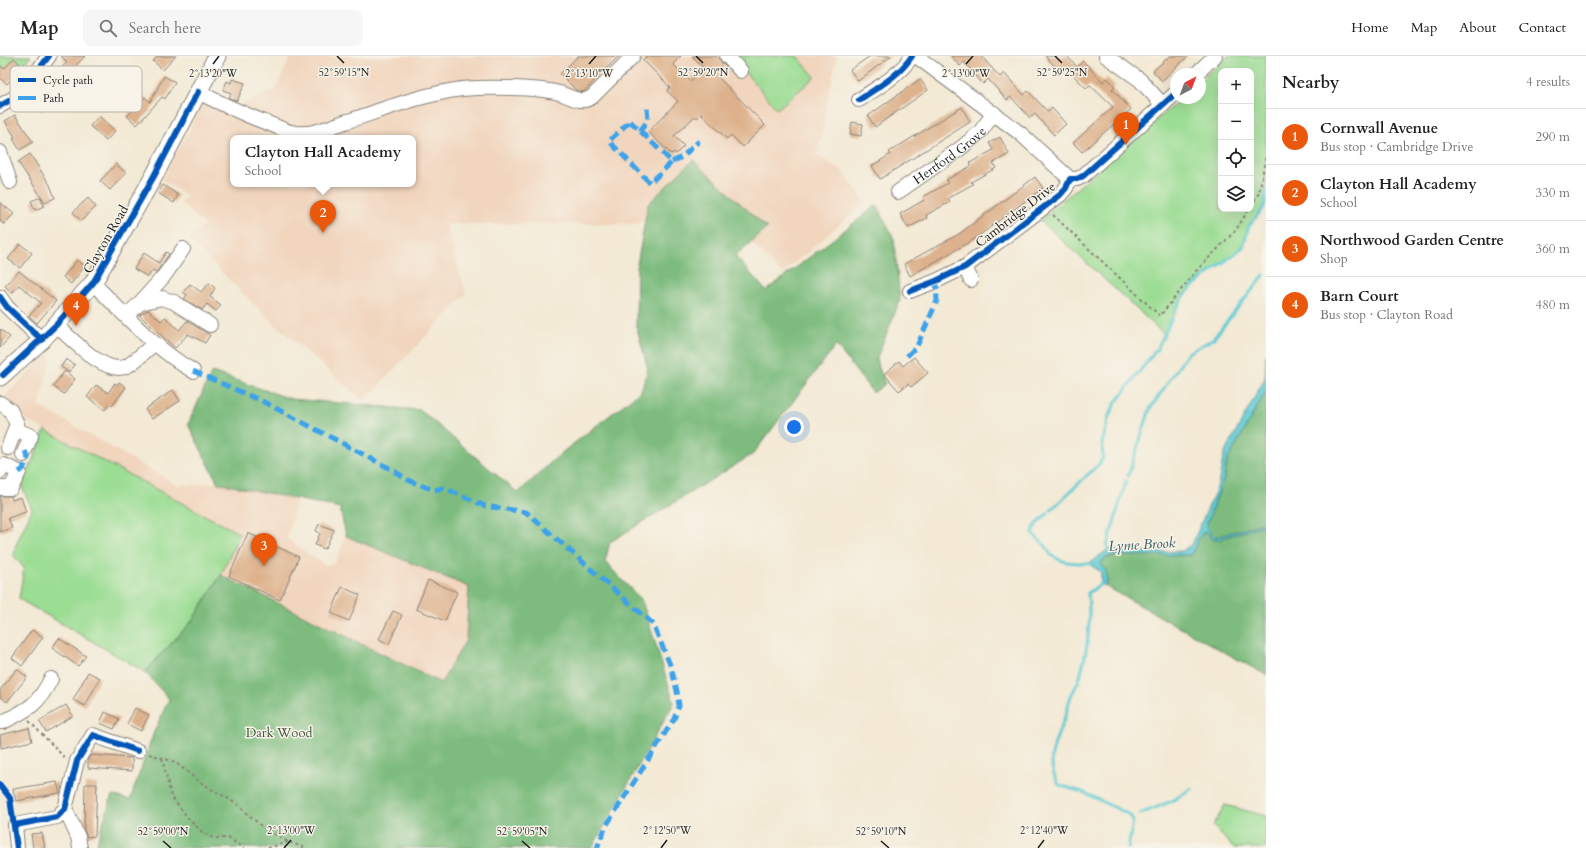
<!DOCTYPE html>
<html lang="en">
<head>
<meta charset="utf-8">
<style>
	:root { --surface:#fff; --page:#f6f6f6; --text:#202124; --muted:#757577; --line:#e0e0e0; --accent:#ea580c }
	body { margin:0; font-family:Cardo,serif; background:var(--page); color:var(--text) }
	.controls { position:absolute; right:12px; top:12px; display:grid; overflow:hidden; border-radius:8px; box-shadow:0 4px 16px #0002 }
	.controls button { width:36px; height:36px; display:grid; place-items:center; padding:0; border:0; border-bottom:1px solid var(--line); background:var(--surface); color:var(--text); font:20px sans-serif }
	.compass { position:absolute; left:1170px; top:12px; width:36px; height:36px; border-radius:50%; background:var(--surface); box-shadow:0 4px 16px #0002; rotate:41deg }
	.you { position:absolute; left:794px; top:371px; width:14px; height:14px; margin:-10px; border:3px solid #fff; border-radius:50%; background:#1a73e8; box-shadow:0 0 0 6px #1a73e833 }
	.badge { display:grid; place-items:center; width:26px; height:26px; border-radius:50%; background:var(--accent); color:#fff; font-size:13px; font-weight:700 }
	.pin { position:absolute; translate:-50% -33px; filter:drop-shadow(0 1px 2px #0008) }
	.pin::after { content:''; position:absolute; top:21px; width:14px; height:12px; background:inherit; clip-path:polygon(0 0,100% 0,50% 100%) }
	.popup { position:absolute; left:230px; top:79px; width:186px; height:52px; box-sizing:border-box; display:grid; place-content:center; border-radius:8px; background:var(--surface); filter:drop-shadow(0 1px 3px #0005); font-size:13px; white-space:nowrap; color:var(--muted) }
	.popup b { font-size:15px; color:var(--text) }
	.popup::after { content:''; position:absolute; left:50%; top:100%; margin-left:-8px; border:8px solid transparent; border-top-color:var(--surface) }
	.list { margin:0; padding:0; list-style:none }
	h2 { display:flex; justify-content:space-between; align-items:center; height:52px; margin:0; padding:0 16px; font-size:17px }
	h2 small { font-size:13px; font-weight:400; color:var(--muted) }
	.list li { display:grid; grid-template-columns:26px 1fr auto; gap:12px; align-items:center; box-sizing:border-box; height:56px; padding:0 16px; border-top:1px solid var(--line) }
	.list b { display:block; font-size:15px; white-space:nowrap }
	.list p { margin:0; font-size:13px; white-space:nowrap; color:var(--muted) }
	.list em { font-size:13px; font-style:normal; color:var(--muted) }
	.icon { flex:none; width:22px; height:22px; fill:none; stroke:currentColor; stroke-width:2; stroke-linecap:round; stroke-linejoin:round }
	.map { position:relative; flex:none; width:1266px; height:792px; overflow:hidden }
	header { display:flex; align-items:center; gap:24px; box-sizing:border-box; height:56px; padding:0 20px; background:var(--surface); border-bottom:1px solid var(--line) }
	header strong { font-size:19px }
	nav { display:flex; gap:22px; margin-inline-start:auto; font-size:14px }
	.search { width:280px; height:36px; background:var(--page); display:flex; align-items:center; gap:10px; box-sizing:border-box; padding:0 14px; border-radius:8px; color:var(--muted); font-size:15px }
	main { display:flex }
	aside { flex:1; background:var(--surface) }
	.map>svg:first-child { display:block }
</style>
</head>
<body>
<header>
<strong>Map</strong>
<div class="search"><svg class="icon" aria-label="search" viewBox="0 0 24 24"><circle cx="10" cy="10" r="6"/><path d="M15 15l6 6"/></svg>Search here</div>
<nav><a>Home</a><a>Map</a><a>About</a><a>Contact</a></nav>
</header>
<main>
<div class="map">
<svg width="1266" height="792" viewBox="0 0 1266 792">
	<rect width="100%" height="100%" fill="#f7f3e8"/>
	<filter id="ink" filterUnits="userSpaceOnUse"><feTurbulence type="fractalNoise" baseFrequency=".025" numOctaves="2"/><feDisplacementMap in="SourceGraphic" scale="8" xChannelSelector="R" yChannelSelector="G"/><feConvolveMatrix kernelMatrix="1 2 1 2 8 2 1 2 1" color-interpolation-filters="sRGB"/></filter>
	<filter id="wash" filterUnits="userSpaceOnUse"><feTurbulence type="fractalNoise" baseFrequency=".012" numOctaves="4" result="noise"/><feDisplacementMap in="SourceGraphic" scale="16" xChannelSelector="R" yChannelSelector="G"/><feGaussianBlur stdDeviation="0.9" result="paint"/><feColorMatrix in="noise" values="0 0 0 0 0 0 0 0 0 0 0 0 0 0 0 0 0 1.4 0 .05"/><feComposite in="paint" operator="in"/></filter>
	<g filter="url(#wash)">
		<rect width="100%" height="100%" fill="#f3e9d4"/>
		<g fill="#f1d5bd" fill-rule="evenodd">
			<path d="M291,0h546l-20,100 24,14 25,32 -84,72 -89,-91 -55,41h-192l20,70 -102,107 -92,-79 -83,-82 16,-15 -24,-22 6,-7 -25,-16 46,-87 30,14 38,-18zM233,82h180v46h-180z"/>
			<path d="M47,298l4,4 -12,48 138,79 41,-2 79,16 -10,40 37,26 11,-2 11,-27 123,51 -3,53 -25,44 -220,-109 19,-41 -223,-119 -11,-20z"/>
		</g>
		<g fill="#9cdd94" stroke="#5c7c58" fill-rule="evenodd">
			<path d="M0,0h31l-9,10 -8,-7 -10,10 -4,-4z"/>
			<path d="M731,0h66l18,21 -38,32z"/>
			<path d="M1228,0h38v137l-2,14 -15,19 -6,21 -51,40 -8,9 -20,38 -124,-114 142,-122h18v-17zM1221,15h30v138h-30z"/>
			<path d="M45,374l195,104 -19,41 -29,46 -47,51 -126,-73 5,-31 -10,-12 2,-11 16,-36 -10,-22z"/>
			<path d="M1225,749l41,11v32h-32l-21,-22z"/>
		</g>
		<g fill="#7dbc7e" stroke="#4c6c4d">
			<path d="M693,104l74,68 -32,28 31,35 111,-86 17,34 6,61 -24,60 9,24 -12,9 -37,-48 -83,109 -143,88 -5,20 37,39 32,102 -82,145h-495l1,-9 14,-44 18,5 24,-68 15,-33 -24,-27 47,-51 29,-46 220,108 25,-43 3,-53 -123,-51 -6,-28 -122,-25 -30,-59 24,-52 79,27 129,11 98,83 41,-38 82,-64 7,-22 -12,-44 1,-60 11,-61z"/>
			<path d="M1266,335v129l-6,4 -43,13 -4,-1 -7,-10 18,-48 3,-17z"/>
			<path d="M1266,468v151l-161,-89 3,-6 -7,-17 5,-5 12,-2 72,-1c5,-8 8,-20 16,-24l6,8 5,1z"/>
		</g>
		<path fill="#5dcad4" stroke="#3c7378" d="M1266,299v36l-39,70 -3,17 -18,48 7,10 4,1 43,-13 6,-4v4l-49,16 -5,-1 -6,-8c-9,5 -9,16 -16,24l-80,1 -7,4 -2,3c5,9 9,13 4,23l-4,-2v-12l-12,-8 8,-7 11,-7 48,2 26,-1 10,-7 26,-59 6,-31 41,-76z"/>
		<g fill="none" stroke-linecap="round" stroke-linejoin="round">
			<g stroke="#5dcad4" stroke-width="3">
				<path d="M1174,256l10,-16 8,-9 51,-40 6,-21 15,-19 2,-15"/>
				<path d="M1128,420l22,-67 38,-56 25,-14 51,-64"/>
				<path d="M1051,454l49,-47 3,-6 -1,-14 7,-27 7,-14 41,-53 15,-31"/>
				<path d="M1048,457c-6,6 -15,12 -15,21l12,11 6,10 7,4 8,3 26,2"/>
				<path d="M1109,496l-2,-6 19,-65"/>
				<path d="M1104,526l-16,11c3,31 0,56 -9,87 -2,6 -7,12 -9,19 -2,5 -2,10 -4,15 -9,25 -23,45 -7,71l26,8 45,22 3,6 -5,27"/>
				<path d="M1140,758l32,-13 20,-13"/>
			</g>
		</g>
		<g id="blocks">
			<g fill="#ddb18b">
				<path d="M61,0h24l-15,16 2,1 -30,39 -8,-8 11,-12 -3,-3 25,-27z"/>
				<path d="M158,0h18l-13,14 -10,-9z"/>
				<path d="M578,0h41l-36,36 -7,-2 -16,-16z"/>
				<path d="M647,0h34l-8,8 17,17 14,-13 -12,-12h24l10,11 -9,9 48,49 -22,22 -12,-12 -4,4 -26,-25 -4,4 -2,-2 -21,20 10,10 -8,8 -2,-2 -3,2 -23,-22 30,-31 -11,-10 3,-4 -27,-27z"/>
				<path d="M870,0h21l-33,25 -8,-11z"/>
				<path d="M951,0h30l19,21 4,-4 20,22 4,-4 20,21 4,-4 14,16 -12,11 -19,-21 -5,4 -19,-21 -4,3 -19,-21 -5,5 -19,-22 -4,4z"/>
				<path d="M1045,0h22l10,11 6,-6 20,21 4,-4 8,8 -3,3 19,20 -49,43 -9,-9 40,-36 -23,-22 -4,3 -20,-20 -5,5z"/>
				<path d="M1170,0h18l-26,25 -9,-10z"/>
				<path d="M14,2l9,9 -16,17 -7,-6v-13l4,4z"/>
				<path d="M164,20l11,6 -10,17 -3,-2 -25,28 -10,-9 18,-19 5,5z"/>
				<path d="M232,23l13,4 -8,18 -8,-3 2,-5 -8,-3 4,-9 4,2z"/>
				<path d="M920,23l8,11 -53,37 -7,-11z"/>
				<path d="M962,51l8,15 -90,57 -8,-13 19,-12 -2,-2z"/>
				<path d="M15,59l18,27 -13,8 -7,-11 2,-2 -10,-16z"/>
				<path d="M99,60l16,15 -9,10 -16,-15z"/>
				<path d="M852,66l11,2 -2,12 -11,-2z"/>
				<path d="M1000,81l9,17 -16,9 3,5 -25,14 2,2 -25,14 2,4 -24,13 1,3 -19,10 -8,-14 24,-14 -1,-3 25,-14 -2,-3 25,-14 -1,-3 23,-13 -4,-7z"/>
				<path d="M30,98l20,31 5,13 -10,4 -27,-40z"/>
				<path d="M116,108l10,9 -16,17 -10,-9z"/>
				<path d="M1035,121l8,11 -70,52 -63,36 -6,-12 55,-30z"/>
				<path d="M163,129l15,10 -4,8 -16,-10z"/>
				<path d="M41,141l3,9 -9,4 -4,-9z"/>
				<path d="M88,142l8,9 -15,14 -8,-9z"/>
				<path d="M0,146l14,12 -10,10 -4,-3z"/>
				<path d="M20,188l12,9 -12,15 -12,-9z"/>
				<path d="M166,196l3,2 -12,17 -1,1 -3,-2 -5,7 -14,-8 10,-16 15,10z"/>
				<path d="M77,204l8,6 -14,18 -8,-7z"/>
				<path d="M19,215l37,30 -19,22 -8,-7 12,-13 -22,-18 -7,8 -7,-7z"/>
				<path d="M209,227l6,5 -5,9 11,8 -5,6 -9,-7 -5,6 -18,-11 3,-4 -4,-3 7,-8 11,8z"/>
				<path d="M148,254l13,11 4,-4 14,13 8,-9 23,14 -5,8 -17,-9 -13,14 -36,-33z"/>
				<path d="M0,273l10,8 -10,11z"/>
				<path d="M914,301l14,16 -17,14 -3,-3 -9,7 -15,-17 15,-13 4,5z"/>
				<path d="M66,303l9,6 -6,7 -8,-5z"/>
				<path d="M65,315l10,8 -11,15 -11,-8z"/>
				<path d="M119,326l7,5 -14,19 -3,-2 -4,6 -18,-13 9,-12 12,8 7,-10 2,2z"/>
				<path d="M173,334l7,11 -28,18 -7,-10z"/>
				<path d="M0,440h11l1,4 9,-3 5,15 -18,6 4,10 -12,4z"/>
				<path d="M319,468l15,6 -9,19 -10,-4 5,-12 -4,-2z"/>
				<path d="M248,477l51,24 -19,43 -51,-24z"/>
				<path d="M428,524l29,12 -12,29 -29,-12z"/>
				<path d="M342,531l18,8 -11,26 -18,-8z"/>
				<path d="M393,555l9,4 -13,29 -10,-5z"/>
				<path d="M32,574l11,7 -21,29 -10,-8z"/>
				<path d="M59,582l27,18 -8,10 -26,-18z"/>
				<path d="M17,613l10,8 -20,25 -7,-5v-7z"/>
				<path d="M88,616l12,6 -15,28 -12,-6z"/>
				<path d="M66,649l7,11 -27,16 -7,-11z"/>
				<path d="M135,652l14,7 -8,16 -14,-7z"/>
				<path d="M105,656l14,7 -5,10 -14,-6z"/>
				<path d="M29,672l3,13 -31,7 -1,-13z"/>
				<path d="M91,699l41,3v13l-44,-3v-9z"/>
				<path d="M57,726l3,11 -44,8 -3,-12z"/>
				<path d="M85,728h12l-2,52 -8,1 -3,-7z"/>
				<path d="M42,777l3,15h-12l-2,-14z"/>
			</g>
		</g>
	</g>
	<g filter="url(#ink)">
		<use href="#blocks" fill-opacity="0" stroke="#888278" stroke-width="1"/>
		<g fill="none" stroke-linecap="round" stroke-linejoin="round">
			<g stroke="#888278" stroke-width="16">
				<g id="minor">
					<path d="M727,0l14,15"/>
					<path d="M916,0l105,78 49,45"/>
					<path d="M1106,0l34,24 23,25"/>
					<path d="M1196,18l19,-18"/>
					<path d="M198,36c24,12 47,23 72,32 8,3 17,8 26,9 19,2 35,-7 52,-12 37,-12 76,-27 114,-32 23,-2 75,-2 97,4 12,3 21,12 33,4l41,-41"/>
					<path d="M859,44c19,-13 40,-24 53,-44"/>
					<path d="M0,50l19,-11 30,-39"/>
					<path d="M0,96l10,30"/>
					<path id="s1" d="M898,136l63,-44 19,-16 14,-19"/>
					<path d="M965,211l6,13"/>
					<path d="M93,227c32,32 61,65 100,88"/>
					<path d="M910,235l26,-10 29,-14 95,-72 6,-7 4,-9h7l6,-3 93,-83"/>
					<path d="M0,241l7,10 35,33"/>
					<path d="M140,247l24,-27 19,-27"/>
					<path d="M126,260l14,-13 22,-5 12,4 36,23"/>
					<path d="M56,269c15,13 50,52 71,41 9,-5 18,-15 27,-22"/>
					<path d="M0,347l10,7 7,14 -9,24"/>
					<path d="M15,373l16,7 -8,19"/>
					<path d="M0,416l4,-7 15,7 -8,16h-11"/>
					<path d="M0,666h3c26,-13 35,-17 48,-43"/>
					<path d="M65,753l13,28 2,11"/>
					<path d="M17,792l-2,-23 42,-8 8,-8 12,-48 16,-26 45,16"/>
				</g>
			</g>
			<g stroke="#888278" stroke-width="19">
				<path id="major" d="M0,321l42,-37 51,-57 61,-107 63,-120"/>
			</g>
			<g stroke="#888278" stroke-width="2" stroke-dasharray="3 3" stroke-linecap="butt">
				<path d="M1251,150l8,-13 7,-38"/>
				<path d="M1053,159l107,101 36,-45 40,-41 13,-21"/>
				<path d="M29,665l37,38"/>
				<path d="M149,698l26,8 25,20 37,22 23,21 28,17 18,6"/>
				<path d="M162,702l9,38 17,22 14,14 11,6h15l16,10"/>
				<path d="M268,792l20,-6"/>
			</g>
			<use href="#minor" stroke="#fff" stroke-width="14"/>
			<use href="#major" stroke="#fff" stroke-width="17"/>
			<g stroke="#3da2ea" stroke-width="5" stroke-dasharray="10 5" stroke-linecap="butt">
				<path d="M630,65l42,41 -22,21 -41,-42z"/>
				<path d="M640,75l8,-11 -1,-12"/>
				<path d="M672,106l10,-5 17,-16"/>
				<path d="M907,300l10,-10 20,-45 -1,-20"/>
				<path d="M193,315l71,31 125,66 21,13 24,9 10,-2 41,18 41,6 127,112 18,43 6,24 2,15 -5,13 -68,107 -9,22"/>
				<path d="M19,416l4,-3 5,-12 -3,-6"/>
			</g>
			<g stroke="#f7f3e8" stroke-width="8">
				<g id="cycleway">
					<path d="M859,44c19,-13 40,-24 53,-44"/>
					<path d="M0,50l19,-11 30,-39"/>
					<path d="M910,235l26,-10 29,-14 95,-72 6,-7 4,-9h7l6,-3 93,-83"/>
					<path d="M0,241l7,10 35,33"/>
					<path d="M3,319l53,-50 37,-42 61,-107 44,-84"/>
					<path d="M0,729l10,13 7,50"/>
					<path d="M15,769l42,-8 8,-8 12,-48 16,-26 45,16"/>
				</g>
			</g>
			<use href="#cycleway" stroke="#0057b8" stroke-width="6"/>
		</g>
	</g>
	<path fill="none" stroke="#1c1c1c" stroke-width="1.5" d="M337,0l7,7M696,0l7,7M1055,0l7,7M213,8l6,-8M589,8l7,-8M966,8l7,-8M163,785l8,7M522,785l8,7M881,785l8,7M284,792l7,-8M661,792l6,-8M1038,792l6,-8"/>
	<g text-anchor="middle" stroke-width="3" stroke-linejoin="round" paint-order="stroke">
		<g font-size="13" fill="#1c1c1c" stroke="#f7f3e8">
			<text dy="5" stroke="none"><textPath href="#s1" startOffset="63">Hertford Grove</textPath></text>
			<text transform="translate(1015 158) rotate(-38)" y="5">Cambridge Drive</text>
			<text transform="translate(105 183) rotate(-60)" y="5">Clayton Road</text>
		</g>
		<g font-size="13" fill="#425640" stroke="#f7f3e8">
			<text x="279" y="681">Dark Wood</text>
		</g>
		<g font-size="14" font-style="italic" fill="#33595c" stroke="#f7f3e8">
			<text transform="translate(1142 488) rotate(-3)" y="5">Lyme Brook</text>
		</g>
	</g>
	<rect x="10" y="10" width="132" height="46" rx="6" fill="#f7f3e8" stroke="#b5b2ab" stroke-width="1"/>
	<rect x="18" y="22" width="18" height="4" fill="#0057b8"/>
	<rect x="18" y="40" width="18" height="4" fill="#3da2ea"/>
	<g font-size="11" fill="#1c1c1c">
		<text x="43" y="28">Cycle path</text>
		<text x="43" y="46">Path</text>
	</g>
	<g font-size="10" text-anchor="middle" fill="#1c1c1c" stroke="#f7f3e8" stroke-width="3" stroke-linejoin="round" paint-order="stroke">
		<text x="344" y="20">52°59'15"N</text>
		<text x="703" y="20">52°59'20"N</text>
		<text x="1062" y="20">52°59'25"N</text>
		<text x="213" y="21">2°13'20"W</text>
		<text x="589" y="21">2°13'10"W</text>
		<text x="966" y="21">2°13'00"W</text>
		<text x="291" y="778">2°13'00"W</text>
		<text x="667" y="778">2°12'50"W</text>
		<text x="1044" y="778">2°12'40"W</text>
		<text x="163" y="779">52°59'00"N</text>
		<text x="522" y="779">52°59'05"N</text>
		<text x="881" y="779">52°59'10"N</text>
	</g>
</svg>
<div class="controls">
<button>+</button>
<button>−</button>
<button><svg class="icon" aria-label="locate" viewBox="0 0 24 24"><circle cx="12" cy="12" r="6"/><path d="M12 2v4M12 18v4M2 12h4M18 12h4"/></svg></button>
<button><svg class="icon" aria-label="layers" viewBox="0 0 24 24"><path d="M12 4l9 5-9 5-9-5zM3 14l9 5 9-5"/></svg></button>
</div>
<svg class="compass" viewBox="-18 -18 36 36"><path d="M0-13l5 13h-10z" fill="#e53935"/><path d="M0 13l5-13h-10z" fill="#757577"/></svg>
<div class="you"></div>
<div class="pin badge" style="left:1126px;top:89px">1</div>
<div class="pin badge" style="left:323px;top:177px">2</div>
<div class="popup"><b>Clayton Hall Academy</b>School</div>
<div class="pin badge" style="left:264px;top:510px">3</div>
<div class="pin badge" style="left:76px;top:270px">4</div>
</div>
<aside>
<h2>Nearby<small>4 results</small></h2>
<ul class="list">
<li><span class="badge">1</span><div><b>Cornwall Avenue</b><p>Bus stop · Cambridge Drive</p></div><em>290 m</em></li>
<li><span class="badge">2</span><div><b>Clayton Hall Academy</b><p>School</p></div><em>330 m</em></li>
<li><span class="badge">3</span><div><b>Northwood Garden Centre</b><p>Shop</p></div><em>360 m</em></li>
<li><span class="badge">4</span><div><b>Barn Court</b><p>Bus stop · Clayton Road</p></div><em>480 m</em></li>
</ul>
</aside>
</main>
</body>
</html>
